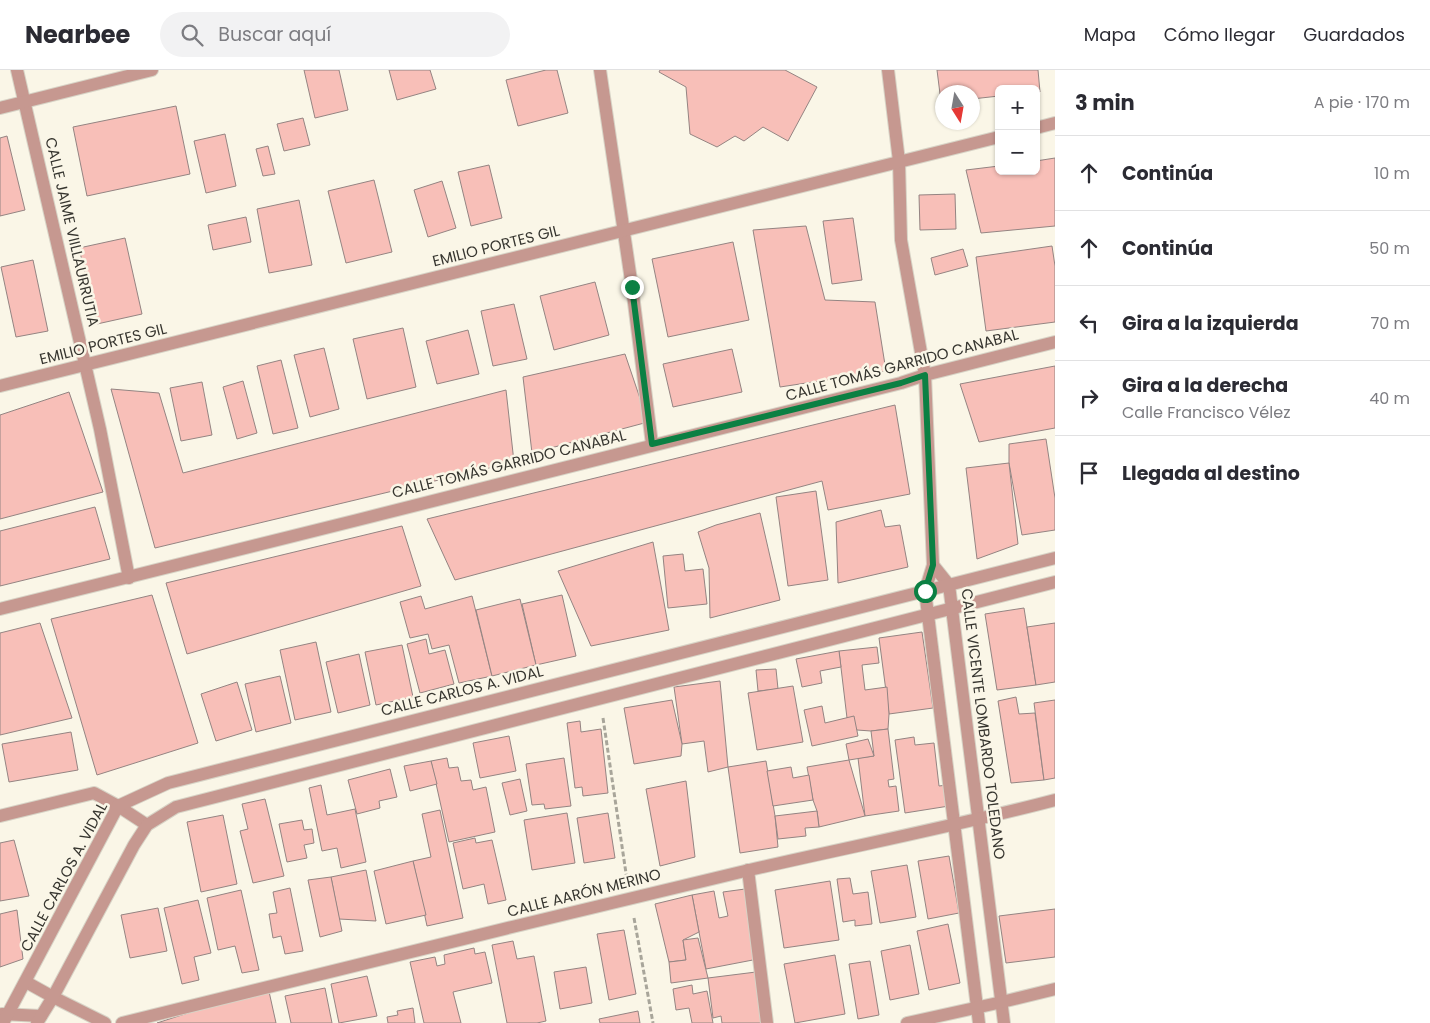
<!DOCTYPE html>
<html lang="es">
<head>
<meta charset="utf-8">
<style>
	:root { --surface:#fff; --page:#f2f2f3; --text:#2b2b33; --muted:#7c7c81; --line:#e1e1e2 }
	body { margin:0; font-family:Poppins,sans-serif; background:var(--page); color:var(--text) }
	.controls { position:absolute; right:15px; top:15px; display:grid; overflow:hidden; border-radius:8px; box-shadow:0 1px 4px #0004 }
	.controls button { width:45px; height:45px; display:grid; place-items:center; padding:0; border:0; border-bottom:1px solid var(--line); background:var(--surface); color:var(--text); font:25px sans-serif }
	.compass { position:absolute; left:935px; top:15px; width:45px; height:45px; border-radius:50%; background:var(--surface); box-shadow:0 1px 4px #0004; rotate:169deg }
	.stop { position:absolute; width:15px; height:15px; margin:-11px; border:4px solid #0b8043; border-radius:50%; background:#fff }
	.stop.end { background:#0b8043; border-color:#fff; box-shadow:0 1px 5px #0008 }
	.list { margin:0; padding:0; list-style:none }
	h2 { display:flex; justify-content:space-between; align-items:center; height:65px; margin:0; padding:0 20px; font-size:21px }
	h2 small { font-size:16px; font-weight:400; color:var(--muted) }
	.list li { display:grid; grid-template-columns:32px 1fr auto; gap:15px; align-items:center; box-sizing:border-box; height:75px; padding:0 20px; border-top:1px solid var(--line) }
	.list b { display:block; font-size:19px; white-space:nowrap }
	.list p { margin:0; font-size:16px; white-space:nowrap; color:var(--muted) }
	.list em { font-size:16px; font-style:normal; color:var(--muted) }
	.icon { flex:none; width:28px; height:28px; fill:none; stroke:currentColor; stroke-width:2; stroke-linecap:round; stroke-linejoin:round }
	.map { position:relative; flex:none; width:1055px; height:953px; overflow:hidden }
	header { display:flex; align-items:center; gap:30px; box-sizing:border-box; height:70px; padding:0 25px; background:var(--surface); border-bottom:1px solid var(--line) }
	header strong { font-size:24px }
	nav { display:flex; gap:28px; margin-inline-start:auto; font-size:18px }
	.search { width:350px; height:45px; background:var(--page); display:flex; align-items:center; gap:12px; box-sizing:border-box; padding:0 18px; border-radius:28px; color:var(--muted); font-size:19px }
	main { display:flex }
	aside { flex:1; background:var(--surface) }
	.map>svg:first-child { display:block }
</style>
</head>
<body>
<header>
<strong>Nearbee</strong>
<div class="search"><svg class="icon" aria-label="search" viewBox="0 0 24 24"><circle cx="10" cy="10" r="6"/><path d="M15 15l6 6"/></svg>Buscar aquí</div>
<nav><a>Mapa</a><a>Cómo llegar</a><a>Guardados</a></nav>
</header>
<main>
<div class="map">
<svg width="1055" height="953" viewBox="0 0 1055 953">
	<rect width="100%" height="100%" fill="#faf6e7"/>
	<g fill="#f8bfb8" stroke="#948482">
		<path d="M304,0h35l9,40 -33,8z"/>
		<path d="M389,0h41l6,19 -39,11z"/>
		<path d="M546,0h11l11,43 -50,13 -12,-46z"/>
		<path d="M660,0h125l32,17 -29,54 -25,-14 -19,14 -9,-5 -18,11 -27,-13 -4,-47 -27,-15z"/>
		<path d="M937,0h101l2,22h-4v-3h-37v7l-27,3v-7h-30v10h-1z"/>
		<path d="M176,36l14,68 -103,22 -14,-69z"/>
		<path d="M303,48l7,27 -26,6 -7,-27z"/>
		<path d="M225,64l11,52 -30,7 -12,-52z"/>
		<path d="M7,66l18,74 -25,6v-78z"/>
		<path d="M268,76l7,28 -12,2 -7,-27z"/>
		<path d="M1055,88v68l-74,7 -15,-63 33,-4v5h37v-10z"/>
		<path d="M489,95l13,53 -31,8 -13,-54z"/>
		<path d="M374,110l18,72 -46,11 -18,-72z"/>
		<path d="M442,111l14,47 -28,9 -14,-47z"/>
		<path d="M955,124l1,35 -36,1 -1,-35z"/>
		<path d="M299,130l13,65 -43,8 -12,-64z"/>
		<path d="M246,147l5,25 -38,8 -5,-25z"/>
		<path d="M853,148l9,62 -30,4 -9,-63z"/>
		<path d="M806,156l19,74 50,2 11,69 -106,16 -27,-157z"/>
		<path d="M125,168l17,76 -45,10 -18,-76z"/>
		<path d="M733,172l16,78 -81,17 -16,-78z"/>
		<path d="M1052,176l3,20v56l-69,9 -10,-74z"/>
		<path d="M963,179l5,17 -33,9 -4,-17z"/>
		<path d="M33,190l15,71 -32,6 -15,-70z"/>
		<path d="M595,212l14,53 -55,15 -14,-54z"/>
		<path d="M514,234l13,55 -34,7 -12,-55z"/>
		<path d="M403,258l13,59 -49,12 -14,-60z"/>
		<path d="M468,260l11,44 -42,10 -11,-43z"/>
		<path d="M324,278l15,61 -29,8 -16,-62z"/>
		<path d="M732,279l10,43 -69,15 -10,-43z"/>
		<path d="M625,284l23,68 -116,31 -9,-76z"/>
		<path d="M281,290l17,68 -25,6 -16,-68z"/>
		<path d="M1055,296v62l-76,14 -19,-58z"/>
		<path d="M243,311l14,52 -20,6 -14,-52z"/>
		<path d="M202,312l10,53 -31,6 -11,-53z"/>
		<path d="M111,319l48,4 24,80 323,-83 8,72 -359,86z"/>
		<path d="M69,322l34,100 -103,27v-104z"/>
		<path d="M895,335l15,89 -82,16 -6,-29 -367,99 -28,-61z"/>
		<path d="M1046,369l9,59v32l-33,5 -13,-72v-19z"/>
		<path d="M1009,393l9,81 -41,15 -11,-91z"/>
		<path d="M816,421l12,89 -40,6 -12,-89z"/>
		<path d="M95,437l15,52 -110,27v-55z"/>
		<path d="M881,440l4,17 15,-2 8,42 -70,16 -2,-61z"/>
		<path d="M760,443l20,87 -70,18 -1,-50 -11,-36 18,-7z"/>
		<path d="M402,456l19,60 -234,68 -21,-71z"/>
		<path d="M653,472l16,88 -78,16 -33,-75z"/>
		<path d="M683,484l2,17 18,-2 4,35 -39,4 -5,-52z"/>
		<path d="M152,525l46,148 -101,32 -46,-156z"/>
		<path d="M562,525l14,61 -40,9 -14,-61z"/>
		<path d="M421,526l4,13 47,-13 20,80 -33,7 -10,-38 -17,4 -4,-15 -18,4 -10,-36z"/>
		<path d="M520,529l16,66 -44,11 -16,-66z"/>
		<path d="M1024,538l12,77 -39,5 -12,-76z"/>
		<path d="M40,553l32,95 -72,17v-102z"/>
		<path d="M1055,553v59l-19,3 -9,-58z"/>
		<path d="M922,562l11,76 -44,6 -10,-76z"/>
		<path d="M426,569l3,15 16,-4 9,34 -34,9 -13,-49z"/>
		<path d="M316,572l15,70 -36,8 -15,-70z"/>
		<path d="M402,575l11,52 -37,8 -11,-53z"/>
		<path d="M877,577l2,16 -17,2 3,25 22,-3 2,27 -1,15 -17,2 -14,-1 -10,-12 -8,-67z"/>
		<path d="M839,581l2,16 -21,4 2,12 -20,4 -6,-28z"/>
		<path d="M359,584l11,51 -32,8 -12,-51z"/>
		<path d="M776,599l2,20 -20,2 -2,-21z"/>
		<path d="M280,606l11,47 -35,9 -11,-48z"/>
		<path d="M720,611l8,86 -20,5 -4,-31 -22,3 -8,-57z"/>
		<path d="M237,612l15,48 -36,11 -15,-47z"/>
		<path d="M793,616l10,56 -46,8 -9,-57z"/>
		<path d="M1016,627l3,17 16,-1 9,67 -33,3 -13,-82z"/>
		<path d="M672,630l10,44 -1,12 -47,8 -10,-56z"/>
		<path d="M1055,630v78l-11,2 -10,-77z"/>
		<path d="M822,636l3,17 29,-7 4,20 -46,10 -8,-36z"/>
		<path d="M580,651l1,11 20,-3 7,64 -25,3 -1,-9 -7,1 -8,-65z"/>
		<path d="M888,659l6,50 -6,1 1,7 7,-1 3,25 -34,5 -7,-58 16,-2 -3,-25z"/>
		<path d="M71,662l7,38 -69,12 -7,-38z"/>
		<path d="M509,666l7,35 -36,7 -7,-35z"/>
		<path d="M914,667l1,8 19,-2 5,43 8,-1 2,21 -44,7 -10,-73z"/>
		<path d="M868,669l6,17 -25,4 -3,-16z"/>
		<path d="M447,688l2,10 9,-1 3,14 10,-1 2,10 13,-3 9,45 -46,10 -18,-81z"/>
		<path d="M564,688l7,48 -26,3 -1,-5 -12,1 -6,-41z"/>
		<path d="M849,690l16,56 -46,11 -2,-16 -4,-11 -6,-33z"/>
		<path d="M431,691l6,23 -27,7 -6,-25z"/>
		<path d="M766,691l9,55 3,31 -38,6 -12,-86z"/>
		<path d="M791,697l2,11 16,-3 4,25 -40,6 -6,-35z"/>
		<path d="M390,699l7,28 -18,4 1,7 -23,6 -9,-34z"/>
		<path d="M520,709l7,32 -17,4 -8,-32z"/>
		<path d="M686,711l9,76 -35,9 -14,-77z"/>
		<path d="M321,715l6,30 28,-6 11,53 -25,6 -4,-20 -15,3 -13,-63z"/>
		<path d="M265,729l19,77 -31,7 -13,-52 8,-2 -6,-25z"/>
		<path d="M440,740l23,108 -36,8 -14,-65 18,-4 -9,-43z"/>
		<path d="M817,741l2,16 -14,1 1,8 -28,3 -3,-23z"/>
		<path d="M567,743l8,50 -43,7 -8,-50z"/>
		<path d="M608,743l7,45 -31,5 -7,-45z"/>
		<path d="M223,745l14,69 -36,8 -14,-70z"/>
		<path d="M302,750l2,10 8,-1 2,14 -10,2 3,13 -20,4 -8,-38z"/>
		<path d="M475,768l1,5 16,-3 14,60 -18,4 -4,-20 -21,5 -10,-46z"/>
		<path d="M14,770l15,56 -29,5v-58z"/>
		<path d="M949,786l10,57 -31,6 -10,-58z"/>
		<path d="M413,791l13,54 -40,9 -12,-53z"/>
		<path d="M907,795l9,52 -36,6 -9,-52z"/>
		<path d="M366,800l10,51 -37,-2 -8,-42z"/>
		<path d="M331,807l11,54 -22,6 -12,-57z"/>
		<path d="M850,808l3,16 15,-2 4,32 -17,2v-6l-12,2 -6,-43z"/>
		<path d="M830,811l9,59 -55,8 -9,-58z"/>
		<path d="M290,818l13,63 -18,3 -4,-18 -8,2 -4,-24 8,-1 -4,-21z"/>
		<path d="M745,819l13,70 -52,10 -14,-74 22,-4 5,27 9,-2 -5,-24z"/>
		<path d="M241,820l18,80 -17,3 -7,-27 -17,4 -11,-52z"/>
		<path d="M692,825l7,37 -16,8 3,20 -17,2 -14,-58z"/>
		<path d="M198,830l13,53 -17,4 5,23 -17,4 -18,-76z"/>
		<path d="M158,838l9,43 -37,7 -9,-43z"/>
		<path d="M1055,839v48l-49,6 -7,-47z"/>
		<path d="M17,840l6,49 -23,8v-53z"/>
		<path d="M948,854l12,59 -31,7 -12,-59z"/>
		<path d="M624,860l12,64 -27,6 -12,-66z"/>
		<path d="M698,868l10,40 -37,5 -2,-21 17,-2 -3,-20z"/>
		<path d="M513,871l4,18 17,-3 12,65 -9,2h-30l-15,-78z"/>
		<path d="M910,875l9,49 -29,6 -9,-49z"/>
		<path d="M474,878l1,6 10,-2 7,31 -39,9 8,31h-37l-14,-61 25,-5 2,9 8,-2 -1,-9z"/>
		<path d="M835,885l10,59 -50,9 -11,-59z"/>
		<path d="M870,891l9,54 -21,4 -9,-55z"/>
		<path d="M586,897l6,36 -32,6 -6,-37z"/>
		<path d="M756,902l6,51h-40l-1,-7 -8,2 -5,-40z"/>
		<path d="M367,906l10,40 -38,7 -8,-39z"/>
		<path d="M692,915l1,9 14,-3 6,32h-21l-3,-15 -13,2 -3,-21z"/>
		<path d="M268,917l8,36h-119z"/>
		<path d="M325,918l7,35h-41l-6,-27z"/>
		<path d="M413,938l2,15h-27l-1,-6 11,-2 -1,-4z"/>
		<path d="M638,941l2,12h-40l-1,-4z"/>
	</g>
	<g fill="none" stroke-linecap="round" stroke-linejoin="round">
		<g stroke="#d7d3c6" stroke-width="14">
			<g id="street">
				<path d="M17,0l83,359 29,149"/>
				<path d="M600,0l32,217 20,157"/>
				<path d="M888,0l11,91 2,79 24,135 8,190 -8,26 54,432"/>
				<path d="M0,38l152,-38"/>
				<path d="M1036,58l19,-5"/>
				<path d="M0,316l999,-249"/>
				<path d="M933,495l16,20 55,438"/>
				<path d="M0,539c301,-73 600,-152 901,-226l24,-8 130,-33"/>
				<path d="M0,746l94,-23 24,13 29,19"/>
				<path d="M748,800l19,153"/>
				<path d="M26,912l27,15 52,26"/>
				<path d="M2,944l39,2"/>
				<path d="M3,953l115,-217 50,-23 887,-225"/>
				<path d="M37,953l16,-26 81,-152 13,-20 29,-18 879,-225"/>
				<path d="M122,953c207,-51 415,-103 623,-152 103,-24 207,-44 310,-71"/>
				<path d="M907,953l95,-21 53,-13"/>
			</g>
		</g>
		<g stroke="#a8a59a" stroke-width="3" stroke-dasharray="5 2.5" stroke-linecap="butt">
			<path d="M603,648l24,162"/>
			<path d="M634,848l19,105"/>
		</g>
		<use href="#street" stroke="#c69890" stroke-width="12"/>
	</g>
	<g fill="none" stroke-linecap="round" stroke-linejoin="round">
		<path stroke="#0b8043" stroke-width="6" d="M632,217l20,157 249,-61 24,-8 8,190 -8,26"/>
	</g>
	<g text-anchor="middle" stroke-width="5" stroke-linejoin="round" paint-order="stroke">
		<g font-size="15" fill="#36352f" stroke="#faf6e7">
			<text transform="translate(72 162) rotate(77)" y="5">CALLE JAIME VIILLAURRUTIA</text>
			<text transform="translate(496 176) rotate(-14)" y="5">EMILIO PORTES GIL</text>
			<text transform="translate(103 274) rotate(-14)" y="5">EMILIO PORTES GIL</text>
			<text transform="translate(902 295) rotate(-15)" y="5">CALLE TOMÁS GARRIDO CANABAL</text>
			<text transform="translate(509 394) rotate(-14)" y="5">CALLE TOMÁS GARRIDO CANABAL</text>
			<text transform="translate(462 621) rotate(-14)" y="5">CALLE CARLOS A. VIDAL</text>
			<text transform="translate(983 654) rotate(83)" y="5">CALLE VICENTE LOMBARDO TOLEDANO</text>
			<text transform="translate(64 807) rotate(-62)" y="5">CALLE CARLOS A. VIDAL</text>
			<text transform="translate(584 823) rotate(-14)" y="5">CALLE AARÓN MERINO</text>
		</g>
	</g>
</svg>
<div class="controls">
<button>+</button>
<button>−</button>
</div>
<svg class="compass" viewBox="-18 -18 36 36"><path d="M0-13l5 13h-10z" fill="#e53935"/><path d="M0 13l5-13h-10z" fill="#7c7c81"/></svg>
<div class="stop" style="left:925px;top:521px"></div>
<div class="stop end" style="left:632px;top:217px"></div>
</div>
<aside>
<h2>3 min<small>A pie · 170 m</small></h2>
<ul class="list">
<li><svg class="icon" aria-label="ahead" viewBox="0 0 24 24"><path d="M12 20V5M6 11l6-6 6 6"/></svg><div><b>Continúa</b></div><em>10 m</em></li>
<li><svg class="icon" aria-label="ahead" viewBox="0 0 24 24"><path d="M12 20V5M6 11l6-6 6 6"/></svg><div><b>Continúa</b></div><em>50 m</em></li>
<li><svg class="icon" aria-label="left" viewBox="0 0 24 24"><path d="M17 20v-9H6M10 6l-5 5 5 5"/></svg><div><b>Gira a la izquierda</b></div><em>70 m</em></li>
<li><svg class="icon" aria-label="right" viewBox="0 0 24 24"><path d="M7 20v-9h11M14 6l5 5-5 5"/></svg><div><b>Gira a la derecha</b><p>Calle Francisco Vélez</p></div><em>40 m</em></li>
<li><svg class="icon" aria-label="arrive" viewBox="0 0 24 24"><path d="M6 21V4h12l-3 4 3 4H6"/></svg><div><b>Llegada al destino</b></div></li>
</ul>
</aside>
</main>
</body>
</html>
